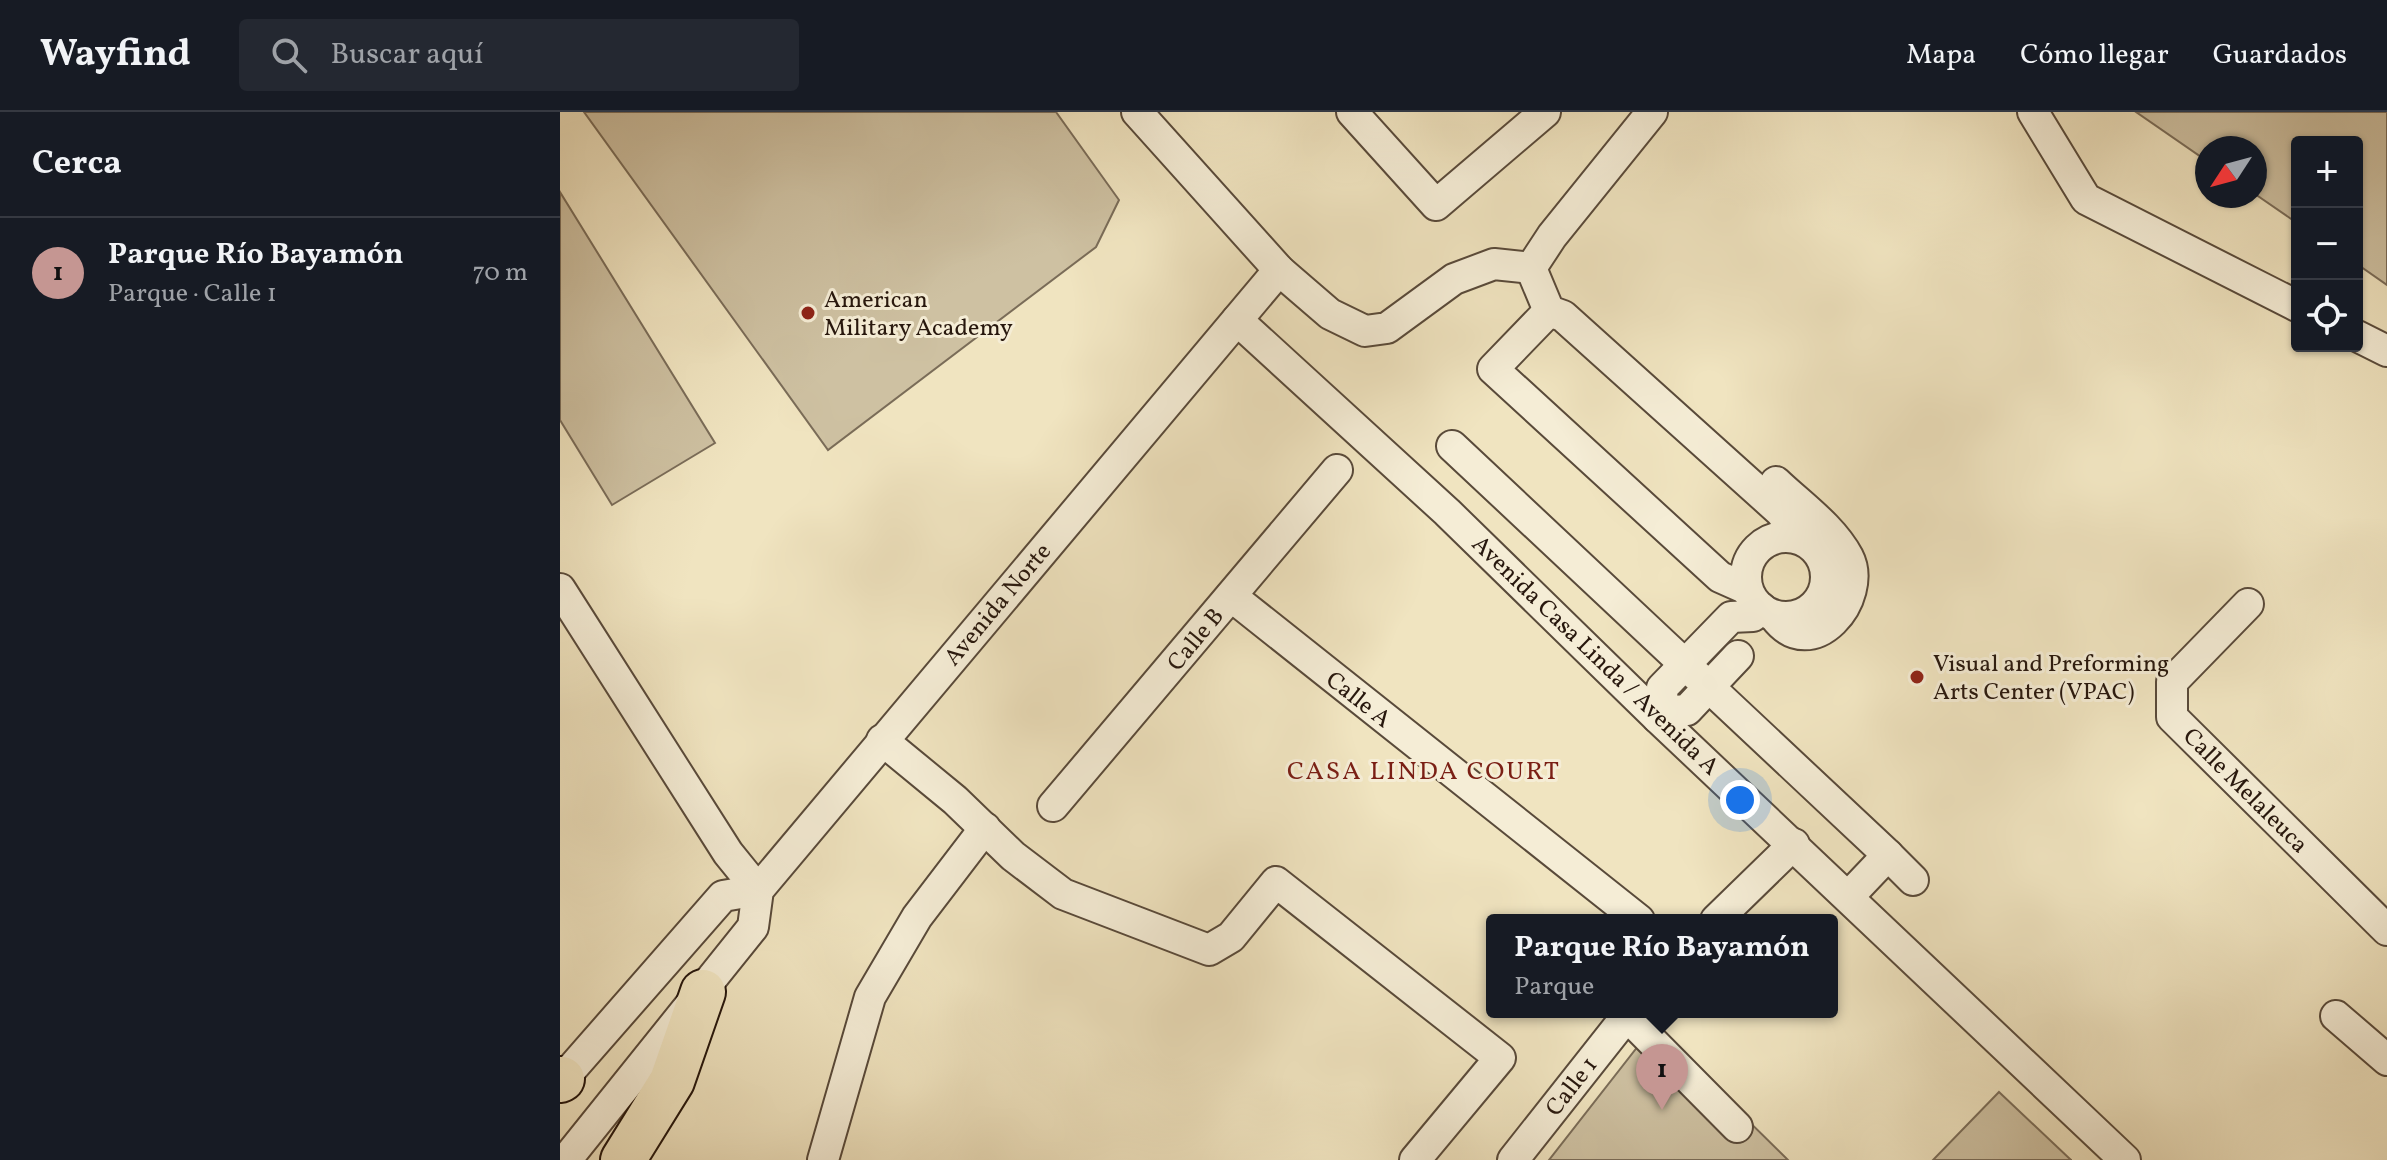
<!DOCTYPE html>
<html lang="es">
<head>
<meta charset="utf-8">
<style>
	:root { --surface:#171b24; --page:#242831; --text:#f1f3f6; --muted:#9ea1a6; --line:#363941; --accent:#c59692 }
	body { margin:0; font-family:Vollkorn,serif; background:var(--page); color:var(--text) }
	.controls { position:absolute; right:24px; top:24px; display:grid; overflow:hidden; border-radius:8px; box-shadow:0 2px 6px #0004 }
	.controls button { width:72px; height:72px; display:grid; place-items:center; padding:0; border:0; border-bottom:2px solid var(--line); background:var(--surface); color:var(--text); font:40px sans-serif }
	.compass { position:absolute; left:1635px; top:24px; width:72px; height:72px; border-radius:50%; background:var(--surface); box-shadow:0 2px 6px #0004; rotate:234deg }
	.you { position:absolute; left:1180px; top:688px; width:28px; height:28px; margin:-20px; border:6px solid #fff; border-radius:50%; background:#1a73e8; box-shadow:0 0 0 12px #1a73e833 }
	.badge { display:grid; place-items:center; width:52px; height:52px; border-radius:50%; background:var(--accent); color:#111; font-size:26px; font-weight:700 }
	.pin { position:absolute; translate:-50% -66px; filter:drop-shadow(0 2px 4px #0008) }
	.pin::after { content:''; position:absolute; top:42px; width:28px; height:24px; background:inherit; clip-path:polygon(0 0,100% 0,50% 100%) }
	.popup { position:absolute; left:926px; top:802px; width:352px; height:104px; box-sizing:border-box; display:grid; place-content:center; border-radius:8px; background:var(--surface); filter:drop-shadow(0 2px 6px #0005); font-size:26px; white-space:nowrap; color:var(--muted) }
	.popup b { font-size:30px; color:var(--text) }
	.popup::after { content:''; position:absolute; left:50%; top:100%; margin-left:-16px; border:16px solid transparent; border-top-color:var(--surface) }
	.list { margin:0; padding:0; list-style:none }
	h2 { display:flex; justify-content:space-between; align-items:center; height:104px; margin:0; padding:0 32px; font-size:34px }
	h2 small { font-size:26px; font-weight:400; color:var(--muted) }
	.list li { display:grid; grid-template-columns:52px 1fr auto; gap:24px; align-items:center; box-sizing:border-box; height:112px; padding:0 32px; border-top:2px solid var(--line) }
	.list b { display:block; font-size:30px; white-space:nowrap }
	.list p { margin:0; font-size:26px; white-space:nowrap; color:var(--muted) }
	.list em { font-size:26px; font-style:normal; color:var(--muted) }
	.icon { flex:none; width:44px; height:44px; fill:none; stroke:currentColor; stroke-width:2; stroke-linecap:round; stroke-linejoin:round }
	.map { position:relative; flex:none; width:1827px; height:1048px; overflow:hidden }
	header { display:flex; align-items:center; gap:48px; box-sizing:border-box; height:112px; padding:0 40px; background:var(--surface); border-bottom:2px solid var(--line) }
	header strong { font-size:38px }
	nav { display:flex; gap:44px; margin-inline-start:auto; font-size:28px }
	.search { width:560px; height:72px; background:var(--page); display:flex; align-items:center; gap:20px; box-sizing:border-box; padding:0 28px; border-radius:8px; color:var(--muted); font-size:30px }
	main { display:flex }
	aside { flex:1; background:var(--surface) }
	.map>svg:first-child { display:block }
</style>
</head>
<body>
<header>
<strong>Wayfind</strong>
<div class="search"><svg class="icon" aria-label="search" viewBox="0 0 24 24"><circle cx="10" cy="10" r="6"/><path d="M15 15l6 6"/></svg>Buscar aquí</div>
<nav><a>Mapa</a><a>Cómo llegar</a><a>Guardados</a></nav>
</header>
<main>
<aside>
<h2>Cerca<small></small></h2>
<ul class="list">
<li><span class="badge">1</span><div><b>Parque Río Bayamón</b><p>Parque · Calle 1</p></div><em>70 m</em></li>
</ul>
</aside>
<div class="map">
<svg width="1827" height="1048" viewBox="0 0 1827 1048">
	<rect width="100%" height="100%" fill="#f0e4c0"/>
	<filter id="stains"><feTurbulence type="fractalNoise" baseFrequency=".0025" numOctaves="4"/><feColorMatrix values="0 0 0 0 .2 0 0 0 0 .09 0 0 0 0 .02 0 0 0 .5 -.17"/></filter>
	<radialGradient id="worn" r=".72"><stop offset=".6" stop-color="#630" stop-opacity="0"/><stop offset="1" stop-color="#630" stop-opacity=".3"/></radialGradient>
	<g fill="#cec1a2" stroke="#7a6c58" stroke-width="2">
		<path d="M24,0h472l63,88 -23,47 -268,203z"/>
		<path d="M1576,0h251v173l-30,-21v-122h-60v81l-42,-29v-46h-48v13z"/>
		<path d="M0,80l155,251 -103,62 -52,-85z"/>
		<path d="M1093,915l135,133h-239z"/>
		<path d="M1439,980l72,68h1h-139z"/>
	</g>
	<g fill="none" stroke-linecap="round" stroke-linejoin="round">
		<g stroke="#594a3a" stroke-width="34">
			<g id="minor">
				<path d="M577,0l142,158 51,44 35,17 22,-3 67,-49 40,-15 37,4"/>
				<path d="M792,0l84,93 109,-93"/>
				<path d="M1092,0l-100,124 -21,32 18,43 14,5 218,196 19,27"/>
				<path d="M1473,0l53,87 211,107"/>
				<path d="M989,199l-56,58 227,208 27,12"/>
				<path d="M677,208l210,192 211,206 467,442"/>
				<path d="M1797,224l30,15"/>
				<path d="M892,334l436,409 -39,41"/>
				<circle cx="1226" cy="465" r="40"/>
				<path d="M0,477l168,264 30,37"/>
				<path d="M671,484l408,324"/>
				<path d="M1688,492l-76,78v35l215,213"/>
				<path d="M1214,504c38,52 95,-19 74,-59 -16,-30 -48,-52 -72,-75"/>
				<path d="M1103,600l24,-2 51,-54"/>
				<path d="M1098,606l5,-6 -1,-24 69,-71 22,-1 8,-8"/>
				<path d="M322,628l73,60 58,56 50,38 146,56 22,-13 45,-55 224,176 -85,102"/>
				<path d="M493,694l284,-336"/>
				<path d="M1328,743l25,25"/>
				<path d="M1156,808l78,-76"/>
				<path d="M1067,904l110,111"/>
				<path d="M1776,904l51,44"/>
				<path d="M0,970l163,-186 35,-6"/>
				<path d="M6,1048l187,-233 5,-37 521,-620"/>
				<path d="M263,1048l47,-163 47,-80 68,-89"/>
				<path d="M953,1048l117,-148"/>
			</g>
		</g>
		<g stroke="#27170d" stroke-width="48">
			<g id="highway">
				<path d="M0,968l2,-1"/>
				<path d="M63,1048l49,-79 31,-89"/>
			</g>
		</g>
		<use href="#minor" stroke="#f5edd6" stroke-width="30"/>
		<use href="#highway" stroke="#f0e4c0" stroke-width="44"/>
	</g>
	<g fill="#8f2418" stroke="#f5edd6" stroke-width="3">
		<circle cx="248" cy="201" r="8"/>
		<circle cx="1357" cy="565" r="8"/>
	</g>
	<g text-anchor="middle" stroke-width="6" stroke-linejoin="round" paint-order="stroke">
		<g font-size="24" fill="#27170d" stroke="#f5edd6" text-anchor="start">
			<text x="264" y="195">American<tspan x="264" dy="28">Military Academy</tspan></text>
			<text x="1373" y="559">Visual and Preforming<tspan x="1373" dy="28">Arts Center (VPAC)</tspan></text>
		</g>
		<g font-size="24" fill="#27170d" stroke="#f5edd6">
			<text transform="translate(437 492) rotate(-50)" y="8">Avenida Norte</text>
			<text transform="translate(635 527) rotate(-50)" y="8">Calle B</text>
			<text transform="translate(1036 543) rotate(44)" y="8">Avenida Casa Linda / Avenida A</text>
			<text transform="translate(799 587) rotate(38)" y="8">Calle A</text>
			<text transform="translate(1686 678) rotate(45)" y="8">Calle Melaleuca</text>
			<text transform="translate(1011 974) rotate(-52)" y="8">Calle 1</text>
		</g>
		<g font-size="26" letter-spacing="2" fill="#7a1f14" stroke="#f5edd6">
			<text x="864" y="667">CASA LINDA COURT</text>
		</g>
	</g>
	<rect width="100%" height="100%" filter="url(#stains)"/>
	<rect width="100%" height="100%" fill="url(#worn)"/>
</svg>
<div class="controls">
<button>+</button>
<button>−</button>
<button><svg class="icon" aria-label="locate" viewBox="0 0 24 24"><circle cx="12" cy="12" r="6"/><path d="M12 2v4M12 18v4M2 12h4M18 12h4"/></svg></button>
</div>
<svg class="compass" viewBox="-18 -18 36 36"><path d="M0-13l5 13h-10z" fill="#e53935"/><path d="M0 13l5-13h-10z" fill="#9ea1a6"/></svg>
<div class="you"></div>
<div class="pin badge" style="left:1102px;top:998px">1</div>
<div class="popup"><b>Parque Río Bayamón</b>Parque</div>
</div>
</main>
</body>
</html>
